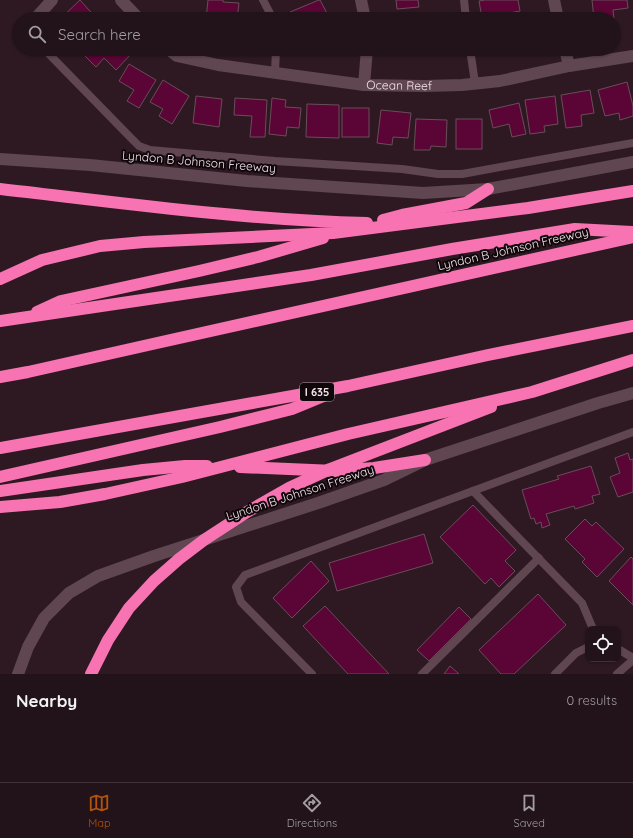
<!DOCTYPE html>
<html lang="en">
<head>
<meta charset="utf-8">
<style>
	:root { --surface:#22131a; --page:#2a1c23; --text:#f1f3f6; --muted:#a29ea2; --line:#3f3239; --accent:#b45309 }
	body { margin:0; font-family:Quicksand,sans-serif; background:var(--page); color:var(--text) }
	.controls { position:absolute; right:12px; bottom:12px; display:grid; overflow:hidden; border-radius:8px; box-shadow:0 1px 3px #0004 }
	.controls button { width:36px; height:36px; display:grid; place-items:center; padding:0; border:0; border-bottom:1px solid var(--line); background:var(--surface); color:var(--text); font:20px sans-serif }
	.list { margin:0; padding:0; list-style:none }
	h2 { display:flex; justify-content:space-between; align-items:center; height:52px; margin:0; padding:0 16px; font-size:17px }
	h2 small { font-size:13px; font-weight:400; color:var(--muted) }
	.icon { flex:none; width:22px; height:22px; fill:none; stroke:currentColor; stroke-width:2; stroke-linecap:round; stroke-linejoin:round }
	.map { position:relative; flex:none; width:633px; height:674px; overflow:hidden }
	.search { position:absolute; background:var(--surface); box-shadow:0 1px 3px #0004; left:12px; right:12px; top:12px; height:44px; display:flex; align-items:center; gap:10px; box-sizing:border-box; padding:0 14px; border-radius:22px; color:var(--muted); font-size:15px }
	.sheet { height:108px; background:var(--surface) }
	nav { display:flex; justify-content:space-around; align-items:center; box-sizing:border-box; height:56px; border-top:1px solid var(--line); background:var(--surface); font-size:11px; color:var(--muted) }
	nav a { display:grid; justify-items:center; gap:2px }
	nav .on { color:var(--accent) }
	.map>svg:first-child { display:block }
</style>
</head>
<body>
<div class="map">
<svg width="633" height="674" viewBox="0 0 633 674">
	<rect width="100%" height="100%" fill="#2e1922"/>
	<g fill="#5b0436" stroke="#684e59">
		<path d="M80,0l17,19h-37z"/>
		<path d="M208,0h15v2l16,1 -2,16h-31z"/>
		<path d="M319,0h1l10,19h-37l-3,-7z"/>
		<path d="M396,0h22l1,7 -22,2z"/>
		<path d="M485,0h33l2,11 -38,7 -3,-17z"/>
		<path d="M592,0h35l1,8 -15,2 2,17h-1v-8h-20z"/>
		<path d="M520,15l1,4h-17z"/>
		<path d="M91,49h36l4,5 -15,16 -12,-12 -8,9 -11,-11z"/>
		<path d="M486,49h26l-24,6z"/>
		<path d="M129,64l27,16 -17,28 -12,-7 7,-11 -15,-9z"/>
		<path d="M163,80l26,16 -17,28 -13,-8 4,-7 -13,-7z"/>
		<path d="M627,82l6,24v10l-13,4 -1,-7 -14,3 -7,-26z"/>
		<path d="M590,90l4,23 -13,2 1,11 -16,2 -5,-33z"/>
		<path d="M196,96l26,3 -3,28 -26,-4z"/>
		<path d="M555,96l3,28 -14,2 1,6 -15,2 -5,-34z"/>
		<path d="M235,98l32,2 -2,37h-15l2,-21 -18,-1z"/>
		<path d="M272,98l14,2 -1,7 16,1 -2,20 -12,-1 -1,9 -17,-2z"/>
		<path d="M519,103l7,31 -14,3 -3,-13 -16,4 -4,-18z"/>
		<path d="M307,104l32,1v33l-33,-1z"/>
		<rect x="342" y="108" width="27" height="29"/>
		<path d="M381,110l30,3 -3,25 -15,-1 -1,8 -15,-2z"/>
		<path d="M416,119l31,1 -1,27 -15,-1 -1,4h-16z"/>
		<rect x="456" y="119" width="26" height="30"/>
		<path d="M628,453l2,7 3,-1v33l-15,5 -8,-20 10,-4 -5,-15z"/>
		<path d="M591,466l9,28 -8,2 2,7 -19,6 -1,-3 -28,8 4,11 -8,3 -1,-6 -5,2 -2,-6 -3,1 -9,-29 37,-11 -2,-3z"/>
		<path d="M473,505l43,45 -11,11 10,10 -16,16 -8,-9 -6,6 -45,-47z"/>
		<path d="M585,519l7,7 4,-4 28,27 -27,28 -15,-15 3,-3 -20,-20z"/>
		<path d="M424,534l9,29 -96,28 -8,-28z"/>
		<path d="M631,557l2,2v46l-24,-24z"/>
		<path d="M311,561l18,20 -37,37 -19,-20z"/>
		<path d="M538,594l28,31 -52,49h-13l-22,-24z"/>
		<path d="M325,606l64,68h-41l-45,-48z"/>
		<path d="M459,607l12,12 -42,42 -12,-11z"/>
		<path d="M450,666l9,8h-15z"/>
	</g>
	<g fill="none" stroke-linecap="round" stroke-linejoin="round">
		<g stroke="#5f4650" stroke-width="8">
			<path d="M263,0l10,19"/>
			<path d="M464,0l2,19"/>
			<path d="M44,49l87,89 8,8 11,4 125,11 127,8 36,5h24l171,-31"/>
			<path d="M470,49l5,34"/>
			<path d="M275,72l1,-23"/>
			<path d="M473,491l109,112 11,26"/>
			<path d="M618,649l15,9"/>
			<path d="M312,674l-71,-72 -5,-15 9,-12 388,-143"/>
			<path d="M422,674l117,-116"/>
			<path d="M555,674l21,-21 12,-6"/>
			<path d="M617,674l16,-14"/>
		</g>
		<g stroke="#5f4650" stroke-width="12">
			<path d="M121,0l18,19"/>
			<path d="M361,0l4,19"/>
			<path d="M554,0l4,19"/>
			<path d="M35,19l17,-19"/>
			<path id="s1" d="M168,49l9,7 41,9 146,20 61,1 37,-1 38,-4 69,-15 64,-10"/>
			<path d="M565,49l4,17"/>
			<path d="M364,85l3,-36"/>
		</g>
		<g stroke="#5f4650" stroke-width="12">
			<path d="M0,159l90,6 157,16 176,12 65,-4 145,-27"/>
			<path d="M18,674l10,-27 16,-29 25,-25 29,-17 56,-20 164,-53 66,-23 41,-20 173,-57 35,-10"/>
		</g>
		<g stroke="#f773b2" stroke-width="12">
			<path d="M0,189c122,14 244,31 367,34"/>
			<path d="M383,220l19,-5 64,-12 22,-14"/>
			<path d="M0,279l42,-19 58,-14 44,-4 189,-9 195,-25 105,-17"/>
			<path d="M37,312l24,-11 138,-30 59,-14 65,-19"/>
			<path d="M0,321l311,-46 141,-26 123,-20 57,3"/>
			<path d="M0,377l28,-5 129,-29 476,-106"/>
			<path d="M0,448l348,-62 140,-31 145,-29"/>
			<path d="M240,467l95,4 39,-3 51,-8"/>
			<path d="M0,477l220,-50 72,-18 34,-14"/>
			<path d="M0,491l143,-21 42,-4h22"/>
			<path d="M0,507l60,-5 45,-8 77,-17 166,-43 184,-42 101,-32"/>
			<path d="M91,674l17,-34 21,-32 25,-27 25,-22 25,-19 43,-28 42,-24 41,-19 161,-62"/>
		</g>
	</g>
	<g text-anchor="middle" stroke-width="4" stroke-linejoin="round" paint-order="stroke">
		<rect fill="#10070b" stroke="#b0a2a8" stroke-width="1" x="300" y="383" width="34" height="18" rx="3"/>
		<g font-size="11" font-weight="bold" fill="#f5e5eb">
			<text x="317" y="396">I 635</text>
		</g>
		<g font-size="12" fill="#f5e5eb" stroke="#10070b">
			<text dy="4" stroke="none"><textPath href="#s1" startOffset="236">Ocean Reef</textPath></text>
			<text transform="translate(199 162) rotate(5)" y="4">Lyndon B Johnson Freeway</text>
			<text transform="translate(513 249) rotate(-13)" y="4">Lyndon B Johnson Freeway</text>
			<text transform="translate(300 493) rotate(-18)" y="4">Lyndon B Johnson Freeway</text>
		</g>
	</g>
</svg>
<div class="controls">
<button><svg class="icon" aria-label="locate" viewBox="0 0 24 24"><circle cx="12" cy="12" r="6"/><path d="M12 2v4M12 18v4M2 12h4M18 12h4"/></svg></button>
</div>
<div class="search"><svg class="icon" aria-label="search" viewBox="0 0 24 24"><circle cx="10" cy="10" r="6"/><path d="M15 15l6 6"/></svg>Search here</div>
</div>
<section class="sheet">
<h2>Nearby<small>0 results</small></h2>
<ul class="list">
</ul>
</section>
<nav>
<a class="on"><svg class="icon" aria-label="map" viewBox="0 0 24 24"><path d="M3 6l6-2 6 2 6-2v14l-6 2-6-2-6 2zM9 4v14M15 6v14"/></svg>Map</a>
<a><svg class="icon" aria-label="directions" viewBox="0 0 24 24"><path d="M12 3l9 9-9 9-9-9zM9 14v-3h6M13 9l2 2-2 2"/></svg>Directions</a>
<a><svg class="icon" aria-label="saved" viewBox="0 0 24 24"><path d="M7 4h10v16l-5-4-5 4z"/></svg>Saved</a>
</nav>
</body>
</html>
